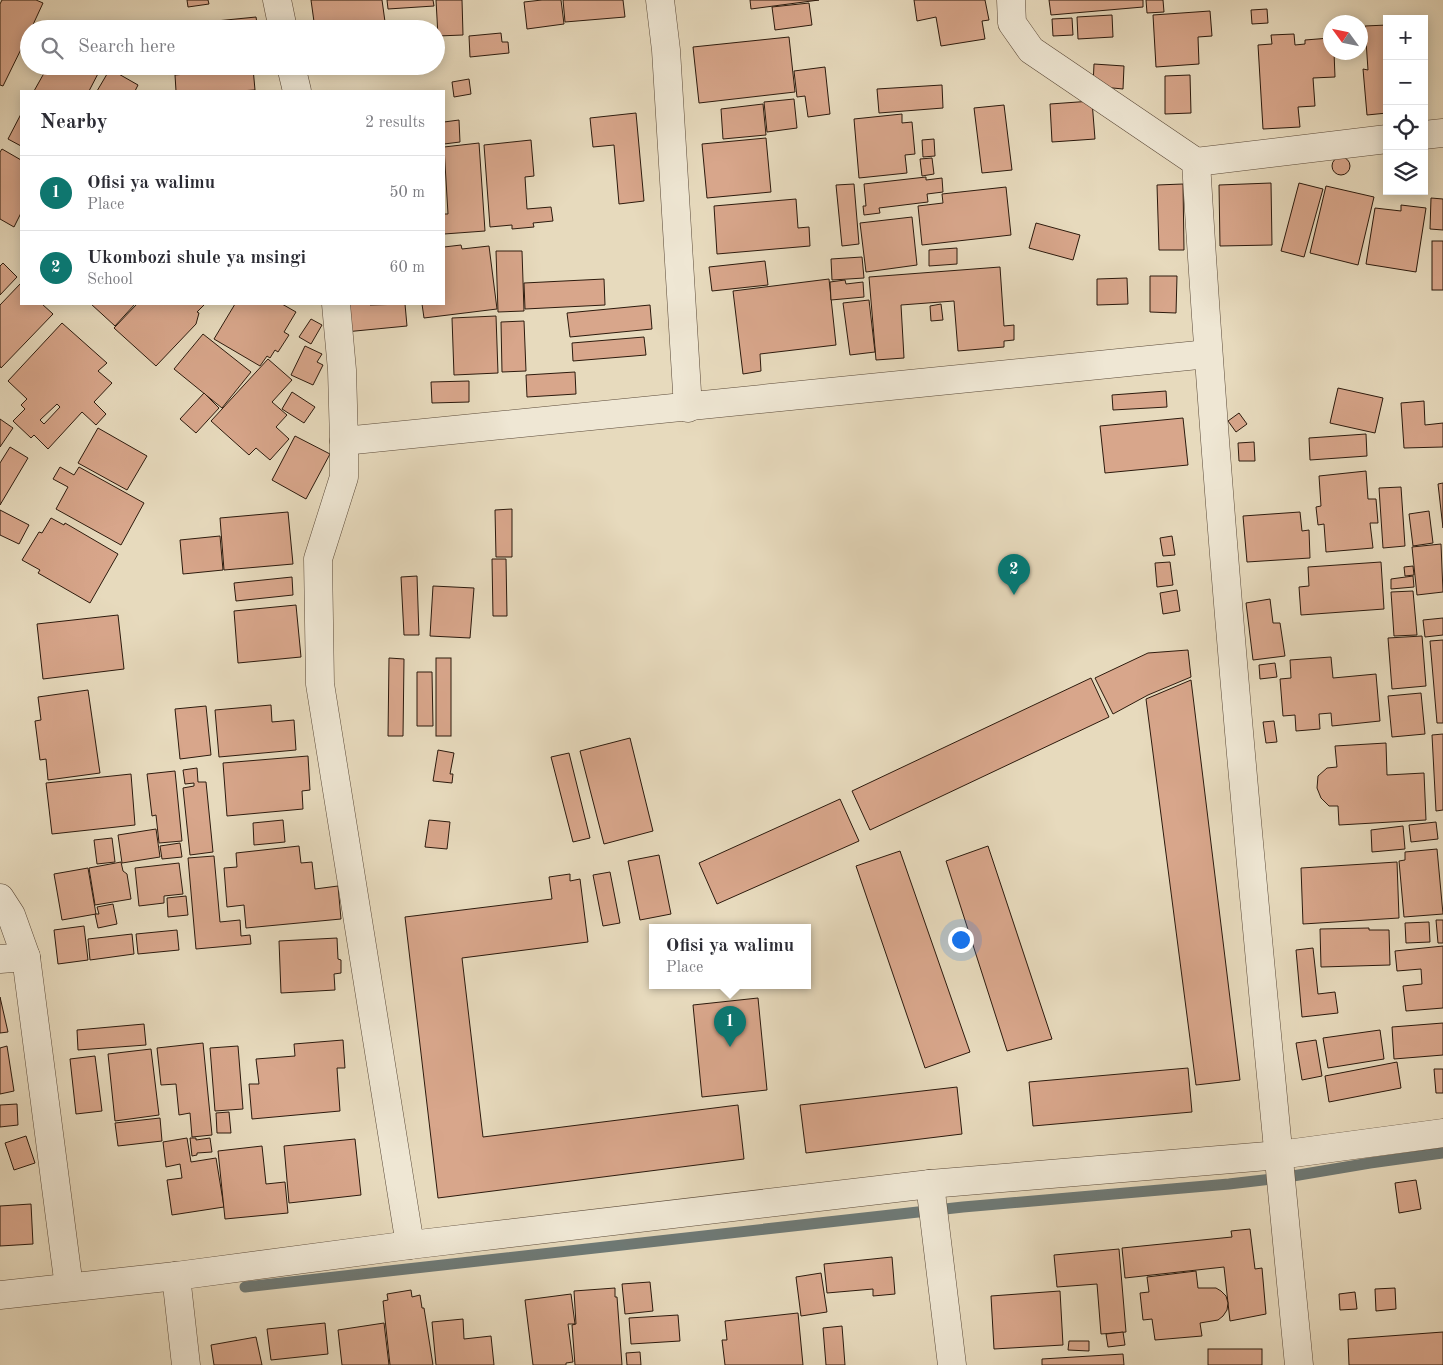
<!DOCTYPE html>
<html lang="en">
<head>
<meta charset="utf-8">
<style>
	:root { --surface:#fff; --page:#f2f2f3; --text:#2b2b33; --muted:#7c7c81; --line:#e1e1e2; --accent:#0f766e }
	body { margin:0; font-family:"Old Standard TT",serif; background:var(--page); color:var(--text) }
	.controls { position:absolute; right:15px; top:15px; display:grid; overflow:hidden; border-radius:0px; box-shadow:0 2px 12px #0003 }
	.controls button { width:45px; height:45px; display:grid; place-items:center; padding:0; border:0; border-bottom:1px solid var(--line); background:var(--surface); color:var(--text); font:25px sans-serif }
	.compass { position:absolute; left:1323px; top:15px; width:45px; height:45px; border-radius:50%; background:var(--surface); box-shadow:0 2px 12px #0003; rotate:303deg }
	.you { position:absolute; left:960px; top:939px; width:18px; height:18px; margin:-12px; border:4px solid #fff; border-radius:50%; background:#1a73e8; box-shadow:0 0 0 8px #1a73e833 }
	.badge { display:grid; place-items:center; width:32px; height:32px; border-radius:50%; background:var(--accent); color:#fff; font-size:16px; font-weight:700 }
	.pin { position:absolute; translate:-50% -41px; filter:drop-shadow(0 1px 2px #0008) }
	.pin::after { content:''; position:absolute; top:26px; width:18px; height:15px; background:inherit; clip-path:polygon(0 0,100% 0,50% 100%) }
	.popup { position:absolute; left:649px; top:924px; width:162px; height:65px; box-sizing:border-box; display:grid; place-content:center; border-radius:0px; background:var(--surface); filter:drop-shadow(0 1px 4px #0005); font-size:16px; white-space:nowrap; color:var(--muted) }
	.popup b { font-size:19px; color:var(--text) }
	.popup::after { content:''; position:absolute; left:50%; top:100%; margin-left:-10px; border:10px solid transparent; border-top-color:var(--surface) }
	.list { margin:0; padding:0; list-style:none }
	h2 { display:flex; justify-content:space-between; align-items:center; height:65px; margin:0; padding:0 20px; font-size:21px }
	h2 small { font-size:16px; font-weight:400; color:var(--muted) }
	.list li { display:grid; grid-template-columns:32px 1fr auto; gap:15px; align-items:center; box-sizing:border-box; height:75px; padding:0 20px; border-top:1px solid var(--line) }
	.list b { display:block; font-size:19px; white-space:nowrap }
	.list p { margin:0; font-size:16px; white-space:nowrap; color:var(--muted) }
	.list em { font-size:16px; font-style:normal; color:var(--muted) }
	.icon { flex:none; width:28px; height:28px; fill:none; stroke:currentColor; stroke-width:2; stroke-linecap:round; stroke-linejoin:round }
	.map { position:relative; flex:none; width:1443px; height:1365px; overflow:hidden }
	.search { position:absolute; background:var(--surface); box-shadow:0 2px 12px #0003; left:20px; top:20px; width:425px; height:55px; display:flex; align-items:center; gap:12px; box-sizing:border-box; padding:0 18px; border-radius:28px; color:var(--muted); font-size:19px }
	.panel { position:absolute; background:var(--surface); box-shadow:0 2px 12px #0003; left:20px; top:90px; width:425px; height:215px; border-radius:0px }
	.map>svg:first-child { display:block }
</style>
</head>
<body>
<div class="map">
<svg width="1443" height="1365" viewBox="0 0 1443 1365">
	<rect width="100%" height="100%" fill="#e7dabd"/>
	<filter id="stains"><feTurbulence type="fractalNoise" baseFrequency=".004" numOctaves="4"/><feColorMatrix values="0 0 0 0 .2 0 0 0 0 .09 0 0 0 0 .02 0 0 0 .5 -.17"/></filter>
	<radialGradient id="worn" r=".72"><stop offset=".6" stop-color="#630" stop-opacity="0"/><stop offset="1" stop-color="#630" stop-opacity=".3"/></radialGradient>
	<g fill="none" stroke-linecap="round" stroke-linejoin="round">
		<path stroke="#6e7975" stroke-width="11" d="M245,1287l718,-80 266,-23 52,-6 89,-15 73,-10"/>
	</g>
	<g fill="#d8a68b" stroke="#2c1a0d" fill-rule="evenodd">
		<path d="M2,0h34l7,3 -12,26h-2v4l-26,53 -3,-1v-81z"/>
		<path d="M187,0h21l1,4 -21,3z"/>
		<path d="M311,0h71l4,29h-71z"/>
		<path d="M387,0h46l1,6 -46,3z"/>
		<path d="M436,0h26l1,35 -25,1z"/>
		<path d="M542,0h19l3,24 -37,5 -3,-27z"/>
		<path d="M563,0h60l2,17 -60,5z"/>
		<path d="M750,0h69l-68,9z"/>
		<path d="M914,0h71l4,20 -7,1 3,18 -44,7 -5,-29 -19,4z"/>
		<path d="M1049,0h94v7l-92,8z"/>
		<path d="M1146,0h17l1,12 -17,1z"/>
		<path d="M809,3l3,22 -37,5 -3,-23z"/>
		<path d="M1267,9l1,14 -16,1 -1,-14z"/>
		<path d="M1210,11l2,25 -14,1 1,27 -43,3 -3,-52z"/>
		<path d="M1112,15l1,22 -35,2 -1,-22z"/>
		<path d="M256,17l2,12h-62v-6z"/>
		<path d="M1072,18l1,17 -20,1 -1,-17z"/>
		<path d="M1387,25v88l-20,2 -4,-46 5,1 -3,-44z"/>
		<path d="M501,33l1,9h6l1,11 -39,4 -1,-21z"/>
		<path d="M1294,34l1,11 10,-1v-4l25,-2v14h4l1,25 -22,1 2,28 -17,1 2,20 -37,2 -5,-84 14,-1 -1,-9z"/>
		<path d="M789,37l6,55 -96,11 -6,-56z"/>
		<path d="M1094,64l30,2 -1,23 -30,-3z"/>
		<path d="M48,66h54l-13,25h-55z"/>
		<path d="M200,66h61l-60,7z"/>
		<path d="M825,67l5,47 -22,3 -3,-21 -8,1 -3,-26z"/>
		<path d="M253,68l2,22 -16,1h-63l-1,-16z"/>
		<path d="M110,69l28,16 -3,6h-38z"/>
		<path d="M1190,75l1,38 -26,1v-38z"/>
		<path d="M469,79l2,15 -17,3 -2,-15z"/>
		<path d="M942,85l1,23 -64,5 -2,-24z"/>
		<path d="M794,99l3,29 -30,4 -3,-30z"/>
		<path d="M1092,101l3,38 -43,3 -2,-38z"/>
		<path d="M763,104l3,31 -43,4 -2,-30z"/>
		<path d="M1004,105l8,65 -30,3 -8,-65z"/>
		<path d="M636,113l8,88 -25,3 -5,-59 -21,2 -3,-29z"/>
		<path d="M21,114v32l-13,-7z"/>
		<path d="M902,114v9l10,-1 3,32 -10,1 2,18 -48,5 -5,-59z"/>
		<path d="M459,120l1,22 -16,2v-22z"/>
		<path d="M766,138l5,54 -64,6 -5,-54z"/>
		<path d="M934,139l1,17 -12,1 -1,-17z"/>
		<path d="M531,140l3,36 -9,1 2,32 24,-2 2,14 -20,2 1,4 -22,2v-4l-22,2 -6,-82z"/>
		<path d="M479,143l6,88 -41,3v-20h4l-4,-67z"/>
		<path d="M2,149l19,11v53l-7,14 -14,-8v-67z"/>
		<circle cx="1341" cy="166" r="9"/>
		<path d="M932,158l2,16 -12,2 -2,-17z"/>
		<path d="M926,177v3l16,-2 1,14 -16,2 1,8 -49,6 1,5 -16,2 -1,-9h3l-2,-22z"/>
		<path d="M1271,183l1,62 -52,1 -1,-61z"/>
		<path d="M1299,183l24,6 -19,68 -23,-6z"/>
		<path d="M854,184l5,60 -17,2 -6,-61z"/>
		<path d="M1183,184l1,66h-25l-2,-65z"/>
		<path d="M1326,186l48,11 -16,68 -48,-12z"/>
		<path d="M1006,187l5,48 -89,10 -4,-39 25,-3 -1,-9z"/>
		<path d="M1431,198l12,1v31l-13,-1z"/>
		<path d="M796,199l2,29 11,-1 1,19 -93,8 -3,-48z"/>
		<path d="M1401,205l25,3 -10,64 -50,-8 9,-56 26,3z"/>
		<path d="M912,217l5,48 -51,7 -6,-49z"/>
		<path d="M1036,223l44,12 -7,25 -44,-12z"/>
		<rect x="1432" y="241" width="11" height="49"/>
		<path d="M461,245l1,4 27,-3 8,63 -73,9 -2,-14h22v-57z"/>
		<path d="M957,248v16l-28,2v-16z"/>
		<path d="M496,251h26l2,60 -26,1z"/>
		<path d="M862,257l2,21 -32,2 -1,-21z"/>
		<path d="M765,261l3,24 -56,6 -3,-24z"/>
		<path d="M3,263l14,14 -17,18v-29z"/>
		<path d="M1000,267l4,59 10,-1v15l-10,1v6l-46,4 -4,-50 -53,4 3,53 -28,2 -7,-83z"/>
		<path d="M1150,276h27l-1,37 -26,-1z"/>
		<path d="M1127,278l1,26 -31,1v-26z"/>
		<path d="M604,279l1,26 -80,4 -1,-26z"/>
		<path d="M829,279l7,66 -76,9 1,17 -18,3 -10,-83z"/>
		<path d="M845,280l1,4 17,-2 1,15 -33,3 -1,-18z"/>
		<path d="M21,283v21h21l11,10 -52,54 -1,-2v-61z"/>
		<path d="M869,300l6,52 -25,3 -7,-52z"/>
		<path d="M91,304h44l-20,22z"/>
		<path d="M137,304h68l-8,8 2,1 -3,11 -40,42 -42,-38z"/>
		<path d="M235,304h47l14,8 -12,20 5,3 -11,17 -3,-2 -5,8 -3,-2 -7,10 -46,-27z"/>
		<path d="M342,304h28v1l35,-1 2,22 -62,6z"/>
		<path d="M941,304l2,16 -12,1 -1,-15z"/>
		<path d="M650,305l2,24 -82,8 -3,-24z"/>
		<path d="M496,316l2,57 -44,2 -2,-57z"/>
		<path d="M311,319l11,6 -11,19 -12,-7z"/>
		<path d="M524,321l2,50 -24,1 -1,-50z"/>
		<path d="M62,323l45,40 -9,8 14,12 -18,19 12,12 -10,11 -14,-13 -34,37 -14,-14 -3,3 -18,-17 12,-12 -4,-4 6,-6 -19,-18zM57,404l3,3 -16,17 -4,-4z"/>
		<path d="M203,334l48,38 -29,36 -48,-39z"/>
		<path d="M644,337l2,18 -73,6 -1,-18z"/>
		<path d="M305,346l17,8 -5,8 6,3 -10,20 -22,-10z"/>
		<path d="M268,359l24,21 -20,22 15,13 -11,12 13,12 -19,21 -14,-12 -7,7 -38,-34z"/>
		<path d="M575,372l1,22 -49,3 -1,-22z"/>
		<path d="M469,381v21l-37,1 -1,-21z"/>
		<path d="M1338,388l45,10 -8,35 -45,-10z"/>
		<path d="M1166,391l1,16 -54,3 -1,-15z"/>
		<path d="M292,392l23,15 -11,16 -22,-14z"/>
		<path d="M204,393l15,15 -23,25 -16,-14z"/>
		<path d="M1424,401l1,24 18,-2v24l-39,1 -3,-45z"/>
		<path d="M1239,413l8,11 -11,8 -8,-11z"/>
		<path d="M1183,418l5,47 -83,8 -5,-47z"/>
		<path d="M0,419l13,9 -13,19z"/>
		<path d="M98,428l49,28 -20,34 -49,-27z"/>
		<path d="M1366,434l1,22 -57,4 -1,-22z"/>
		<path d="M295,436l35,18 -24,45 -34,-19z"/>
		<path d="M1254,442l1,19h-16l-1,-18z"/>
		<path d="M10,447l18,11 -28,47v-42z"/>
		<path d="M60,467l14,8 5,-8 65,36 -23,42 -65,-36 12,-22 -15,-8z"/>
		<path d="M1366,471l2,28h8l2,24h-8l3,25 -47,4 -2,-28 -6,1 -2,-18 5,-1 -2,-30z"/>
		<path d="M1443,483v45l-5,-44z"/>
		<path d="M1401,487l4,59 -22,2 -4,-60z"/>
		<path d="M512,509v48h-16l-1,-47z"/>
		<path d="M0,510l29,15 -10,19 -19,-9z"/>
		<path d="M1429,511l4,32 -20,3 -4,-32z"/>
		<path d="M288,512l5,52 -69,6 -4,-52z"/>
		<path d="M1300,512l2,19 7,-1 1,28 -63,4 -4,-46z"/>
		<path d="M51,518l13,7 1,-2 53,31 -28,49 -52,-30 2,-3 -18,-10 17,-28 3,1z"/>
		<path d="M220,536l3,34 -40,4 -3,-34z"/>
		<path d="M1172,536l3,19 -12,1 -3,-18z"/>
		<path d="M1441,544l2,48 -26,3 -5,-48z"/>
		<path d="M492,559h14l1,57h-14z"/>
		<path d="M1170,562l3,23 -16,2 -2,-24z"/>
		<path d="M1381,562l3,47 -83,6 -2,-28 10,-1 -1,-19z"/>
		<path d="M1413,566l1,9 -9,1 -1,-9z"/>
		<path d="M417,576l2,59h-15l-3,-58z"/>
		<path d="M1413,576l1,11 -23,2v-10z"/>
		<path d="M292,577l1,18 -57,6 -2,-18z"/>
		<path d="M433,586l41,2 -4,50 -40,-2z"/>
		<path d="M1177,590l3,21 -17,3 -3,-21z"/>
		<path d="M1413,591l4,44 -23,1 -3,-44z"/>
		<path d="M1270,599l3,24h7l5,33 -32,4 -7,-57z"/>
		<path d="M296,605l5,52 -63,6 -4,-52z"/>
		<path d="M118,615l6,54 -81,10 -6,-55z"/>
		<path d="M1443,618v17l-18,2 -2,-17z"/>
		<path d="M1422,636l4,50 -34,3 -4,-51z"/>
		<path d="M1443,640v83h-6l-7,-82z"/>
		<path d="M1188,650l3,27 -43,18 -35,19 -18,-36 53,-25z"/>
		<path d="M1331,657l2,21 43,-4 4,47 -48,5 -1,-13 -12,1 1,15 -24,2 -1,-16 -12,1 -3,-37 11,-1 -1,-18z"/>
		<path d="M389,658l15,1 -1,77h-15z"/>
		<rect x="436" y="658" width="15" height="78"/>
		<path d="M1275,663l2,14 -17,2 -1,-14z"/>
		<path d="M417,672h15l1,54h-16z"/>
		<path d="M1091,678l18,39 -239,113 -18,-39z"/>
		<path d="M1191,680l49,400 -44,5 -50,-386z"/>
		<path d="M88,690l12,83 -52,7 -2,-21 -6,1 -5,-39 6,-1 -3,-23z"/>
		<path d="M1421,693l4,41 -33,3 -4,-41z"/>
		<path d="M271,705l1,17 22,-2 2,30 -77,7 -4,-47z"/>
		<path d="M206,706l5,49 -31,4 -5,-50z"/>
		<path d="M1274,721l3,21 -11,1 -3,-21z"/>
		<path d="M1443,734v76l-7,1 -4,-76z"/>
		<path d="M630,738l23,93 -49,13 -24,-93z"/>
		<path d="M1386,743l1,32 37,-2 2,47 -87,5 -1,-19h-9l-8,-8 -4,-10 1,-12 9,-8 10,-1 -2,-21z"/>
		<path d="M438,750l16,3 -4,21h3l-1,9 -19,-2z"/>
		<path d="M569,753l21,85 -17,4 -22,-85z"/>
		<path d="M308,756l2,34 -8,1 1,18 -76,7 -4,-53z"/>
		<path d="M197,768l1,14h8l7,70 -23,3 -7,-67 11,-2v-3l-9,1 -2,-14z"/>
		<path d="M175,771l7,70 -23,2 -3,-28 -4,1 -5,-42z"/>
		<path d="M131,774l4,51 -83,9 -6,-51z"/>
		<path d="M840,799l19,42 -142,63 -18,-41z"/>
		<path d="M283,820l2,22 -31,3 -1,-22z"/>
		<path d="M429,820l21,2 -3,27 -22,-2z"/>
		<path d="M1436,822l2,17 -27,3 -2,-17z"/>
		<path d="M1403,826l2,23 -33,3 -1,-22z"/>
		<path d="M156,829l4,28 -38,6 -4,-28z"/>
		<path d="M112,838l3,24 -18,2 -3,-24z"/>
		<path d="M180,843l2,14 -20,2 -2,-13z"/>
		<path d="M299,846l2,17 11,-1 3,27 23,-3 3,33 -95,9 -2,-23 -17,2 -3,-39 13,-1 -1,-14z"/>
		<path d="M988,846l64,193 -45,12 -61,-190z"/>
		<path d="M1437,849l6,65 -39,3 -5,-56 6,-1v-8z"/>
		<path d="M900,851l70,201 -45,16 -69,-202z"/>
		<path d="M659,855l12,59 -31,6 -12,-59z"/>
		<path d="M214,856l6,66 20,-2 1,16 9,-1 1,9 -55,5 -8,-91z"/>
		<path d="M121,862l2,9 4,3 4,25 -36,6 -6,-37z"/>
		<path d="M1397,862l2,56 -96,6 -2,-56z"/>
		<path d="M179,863l4,31 -19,2v7l-25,3 -4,-38z"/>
		<path d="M88,868l8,46 -34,6 -8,-46z"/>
		<path d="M610,872l10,51 -17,3 -10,-51z"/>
		<path d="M570,874v7l10,-2 8,63 -126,16 21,179 255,-32 6,54 -306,39 -33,-281 147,-18 -3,-22z"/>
		<path d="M186,896l2,19 -20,2 -1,-19z"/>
		<path d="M113,904l4,20 -19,4 -3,-14h4l-2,-7z"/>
		<path d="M1436,920h7v23h-5z"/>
		<path d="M1429,922l1,20 -24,1 -1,-20z"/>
		<path d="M84,926l4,34 -30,4 -4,-34z"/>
		<path d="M1369,928v2h20l1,35 -69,2 -1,-38z"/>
		<path d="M177,930l2,20 -41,4 -2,-20z"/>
		<path d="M132,934l2,20 -44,6 -2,-21z"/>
		<path d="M337,938l1,21 3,1v13l-7,1 1,16 -54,3 -2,-52z"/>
		<path d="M1443,946v62l-37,3 -3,-25 19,-2 -1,-15 -24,2 -2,-20z"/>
		<path d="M1313,948l5,46 17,-2 3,21 -36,4 -6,-67z"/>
		<path d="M0,997l8,35 -8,1z"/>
		<path d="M758,998l9,92 -65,7 -9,-92z"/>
		<path d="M1443,1023v32l-49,4 -2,-32z"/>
		<path d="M144,1024l2,21 -68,5 -1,-20z"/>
		<path d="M1380,1030l4,29 -56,9 -5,-30z"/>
		<path d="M343,1040l2,28h-8l3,43 -88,8 -3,-35h10l-3,-25 39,-3 -1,-12z"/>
		<path d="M1316,1040l6,36 -20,4 -6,-37z"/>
		<path d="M203,1043l9,92 -20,2 -2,-24 -11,2 -3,-31 -15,1 -4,-37z"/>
		<path d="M7,1046l7,45 -14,3v-46z"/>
		<path d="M238,1046l5,63 -28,2 -5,-63z"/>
		<path d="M151,1049l8,66 -44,6 -7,-67z"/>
		<path d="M95,1056l7,55 -26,3 -6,-55z"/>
		<path d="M1397,1062l4,26 -72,14 -4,-26z"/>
		<path d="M1188,1068l4,44 -159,14 -4,-44z"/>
		<path d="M1434,1069h9v24h-7z"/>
		<path d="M957,1087l5,47 -156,19 -6,-48z"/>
		<path d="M17,1104l1,21 -18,2v-22z"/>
		<path d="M229,1112l2,21h-14l-1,-20z"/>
		<path d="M160,1118l2,23 -44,5 -3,-23z"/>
		<path d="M26,1136l9,27 -21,7 -9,-27z"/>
		<path d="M187,1138l4,24 25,-4 8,49 -52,8 -5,-35 15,-2 -2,-14 -14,3 -3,-25z"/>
		<path d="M190,1138h6v2l14,-2 2,14 -15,1v2l-5,1z"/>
		<path d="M355,1139l6,56 -72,8 -5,-57z"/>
		<path d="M262,1146l4,38 19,-2 3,31 -63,6 -7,-68z"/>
		<path d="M1416,1180l5,29 -22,4 -4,-30z"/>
		<path d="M31,1204l2,40 -33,2v-40z"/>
		<path d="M1250,1229l5,40 7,-1 4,46 -36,7 -6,-54 -99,11 -3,-30 110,-11 -1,-6z"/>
		<path d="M1119,1249l7,83 -25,2 -4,-50 -40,3 -3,-32z"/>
		<path d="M892,1257l3,37 -22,2v-7l-46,4 -3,-29z"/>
		<path d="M1196,1271l2,17h18l5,3 5,5 2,7 -1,7 -4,6 -5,4 -18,3 2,13 -47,4 -3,-21 -9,1 -3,-27 9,-1 -2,-15z"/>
		<path d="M821,1273l6,39 -26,4 -5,-39z"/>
		<path d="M650,1282l3,29 -28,3 -3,-30z"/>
		<path d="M615,1288v9h2l5,68h-47l-3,-40 4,-1 -2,-33z"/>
		<path d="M1395,1288l1,21 -20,2 -1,-22z"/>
		<path d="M411,1290l1,7 8,-2 2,13h2l9,57h-43l-7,-64 5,-1 -1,-6z"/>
		<path d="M1060,1291l3,54 -69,4 -3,-53z"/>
		<path d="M1355,1292l2,17 -17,1 -1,-16z"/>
		<path d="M571,1294l4,30h-7l5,38 -7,1v2h-33l-8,-65z"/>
		<path d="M798,1313l5,52h-78l-3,-25h5l-2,-19z"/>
		<path d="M678,1315l2,26 -49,3 -2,-26z"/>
		<path d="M463,1319l1,20 27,-3 3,29h-58l-4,-43z"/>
		<path d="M325,1323l3,31 -57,6 -4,-31z"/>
		<path d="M384,1323l5,42h-47l-4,-35z"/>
		<path d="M842,1326l3,39h-19l-3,-37z"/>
		<path d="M1123,1332l2,13 -17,2 -2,-13z"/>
		<path d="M1443,1332v33h-94l-1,-26z"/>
		<path d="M256,1337l6,28h-48l-3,-20z"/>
		<path d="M1069,1341h20v10l-21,-1z"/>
		<rect x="1208" y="1349" width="54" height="16"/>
		<path d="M640,1352l1,13h-14l-1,-12z"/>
		<path d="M1123,1354l1,11h-82v-6z"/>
	</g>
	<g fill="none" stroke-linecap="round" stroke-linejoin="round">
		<g stroke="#5b4a39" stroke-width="29">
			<g id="minor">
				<path d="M277,0l6,29"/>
				<path d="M660,0l6,50 22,358"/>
				<path d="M1011,0l1,23 19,27 165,112c24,402 64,803 103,1203"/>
				<path d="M291,66l6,25"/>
				<path d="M1424,135l19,-2"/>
				<path d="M1196,162l191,-23"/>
				<path d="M336,304l6,66 2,71v36l-26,82 2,125 90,561"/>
				<path d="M344,441l864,-87"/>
				<path d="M0,898l11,17 15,42 43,330"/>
				<path d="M0,959l26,-2"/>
				<path d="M930,1184l22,181"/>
				<path d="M176,1276l10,89"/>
			</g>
		</g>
		<g stroke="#5b4a39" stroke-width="29">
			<path id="tertiary" d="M0,1295l176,-19 234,-31 520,-61 349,-29 164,-22"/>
		</g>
		<use href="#minor" stroke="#efe7d4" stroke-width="28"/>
		<use href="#tertiary" stroke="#efe7d4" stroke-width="28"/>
	</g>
	<rect width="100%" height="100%" filter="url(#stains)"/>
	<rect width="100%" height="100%" fill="url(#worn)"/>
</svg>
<div class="controls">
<button>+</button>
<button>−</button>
<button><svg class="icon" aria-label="locate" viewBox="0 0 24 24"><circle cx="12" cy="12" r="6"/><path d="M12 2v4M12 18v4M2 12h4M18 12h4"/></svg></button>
<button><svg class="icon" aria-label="layers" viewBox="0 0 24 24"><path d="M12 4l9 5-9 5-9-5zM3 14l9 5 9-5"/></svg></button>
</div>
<svg class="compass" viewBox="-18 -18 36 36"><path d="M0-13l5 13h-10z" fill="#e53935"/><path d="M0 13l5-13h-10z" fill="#7c7c81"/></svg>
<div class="you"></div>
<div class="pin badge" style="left:730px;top:1047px">1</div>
<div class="popup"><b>Ofisi ya walimu</b>Place</div>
<div class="pin badge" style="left:1014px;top:595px">2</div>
<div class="search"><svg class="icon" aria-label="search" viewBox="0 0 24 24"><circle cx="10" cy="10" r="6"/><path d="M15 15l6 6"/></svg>Search here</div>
<section class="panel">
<h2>Nearby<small>2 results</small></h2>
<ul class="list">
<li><span class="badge">1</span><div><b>Ofisi ya walimu</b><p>Place</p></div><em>50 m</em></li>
<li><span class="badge">2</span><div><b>Ukombozi shule ya msingi</b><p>School</p></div><em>60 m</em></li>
</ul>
</section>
</div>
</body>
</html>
